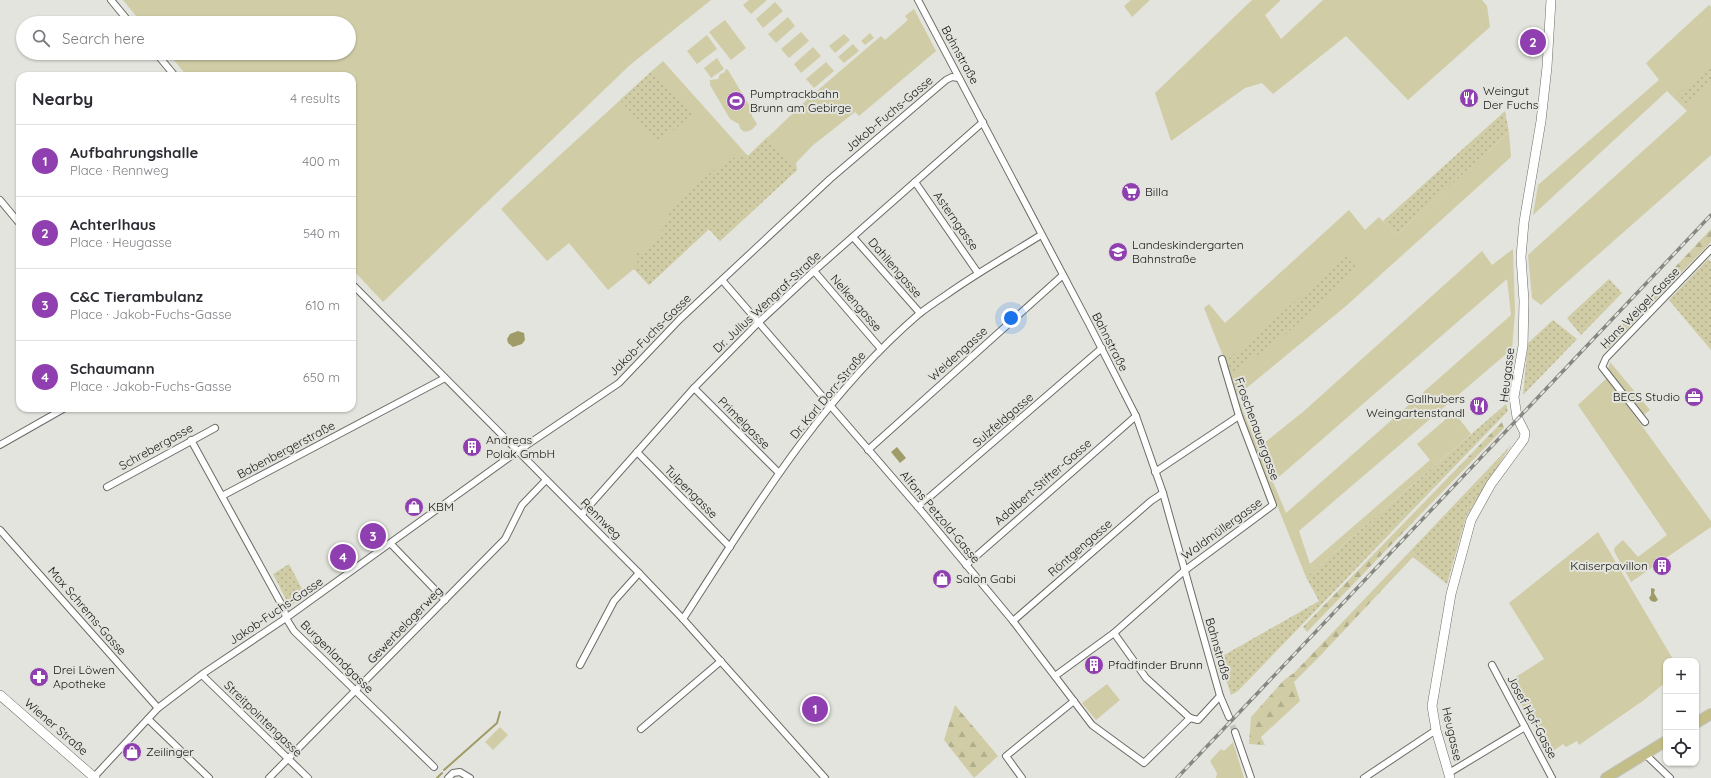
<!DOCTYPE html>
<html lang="en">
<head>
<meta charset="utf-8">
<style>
	:root { --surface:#fff; --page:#f7f7f7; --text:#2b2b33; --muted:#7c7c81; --line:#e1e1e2; --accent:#8f3faf }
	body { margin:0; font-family:Quicksand,sans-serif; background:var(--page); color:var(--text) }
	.controls { position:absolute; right:12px; bottom:12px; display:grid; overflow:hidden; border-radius:8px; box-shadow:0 1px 3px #0004 }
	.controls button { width:36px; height:36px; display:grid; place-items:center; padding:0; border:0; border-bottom:1px solid var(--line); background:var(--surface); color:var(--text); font:20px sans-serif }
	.you { position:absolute; left:1011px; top:318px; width:14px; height:14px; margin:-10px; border:3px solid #fff; border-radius:50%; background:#1a73e8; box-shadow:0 0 0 6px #1a73e833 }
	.badge { display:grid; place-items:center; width:26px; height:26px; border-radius:50%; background:var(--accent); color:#fff; font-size:13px; font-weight:700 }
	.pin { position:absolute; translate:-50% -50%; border:2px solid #fff; box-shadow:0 1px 4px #0006 }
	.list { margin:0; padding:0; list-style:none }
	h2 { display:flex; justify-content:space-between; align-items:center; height:52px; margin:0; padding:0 16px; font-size:17px }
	h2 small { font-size:13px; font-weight:400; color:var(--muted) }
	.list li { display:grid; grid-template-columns:26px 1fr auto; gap:12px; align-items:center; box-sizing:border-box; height:72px; padding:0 16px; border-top:1px solid var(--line) }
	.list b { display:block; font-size:15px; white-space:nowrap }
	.list p { margin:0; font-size:13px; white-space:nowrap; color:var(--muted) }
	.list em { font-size:13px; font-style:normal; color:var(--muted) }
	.icon { flex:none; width:22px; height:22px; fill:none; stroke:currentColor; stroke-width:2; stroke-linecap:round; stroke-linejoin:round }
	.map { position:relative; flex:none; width:1711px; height:778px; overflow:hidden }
	.search { position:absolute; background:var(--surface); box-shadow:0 1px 3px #0004; left:16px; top:16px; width:340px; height:44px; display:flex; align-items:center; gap:10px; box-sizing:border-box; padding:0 14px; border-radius:22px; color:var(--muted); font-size:15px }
	.panel { position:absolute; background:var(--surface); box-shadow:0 1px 3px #0004; left:16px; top:72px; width:340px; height:340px; border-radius:12px }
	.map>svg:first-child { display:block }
</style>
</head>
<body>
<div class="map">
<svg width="1711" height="778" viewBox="0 0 1711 778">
	<defs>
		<pattern id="forest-firs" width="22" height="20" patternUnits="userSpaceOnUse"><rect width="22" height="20" fill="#cfcca6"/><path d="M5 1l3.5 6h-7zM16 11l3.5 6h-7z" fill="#b1ae8e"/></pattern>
		<pattern id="park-dots" width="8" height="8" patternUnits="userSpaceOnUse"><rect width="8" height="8" fill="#cfcca6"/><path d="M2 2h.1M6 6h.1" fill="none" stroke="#b1ae8e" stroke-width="1.8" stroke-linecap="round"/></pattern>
	</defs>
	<rect width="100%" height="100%" fill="#e4e4de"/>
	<g fill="#cfcca6" fill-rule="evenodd">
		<path d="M123,0h588l-81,65 -247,237 -31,-33v-193h-165l-19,-23h181v-30h-207z"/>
		<path d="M749,0h18l-16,14 -8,-9z"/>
		<path d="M1131,0h19l-18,17 -8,-11z"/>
		<path d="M1252,0h29l-16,15 16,24 42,-39h159l5,6 3,21 -82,73 -62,-64 -73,58 -11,-11 -17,5 -74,53 -16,-48z"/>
		<path d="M775,2l8,9 -20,17 -7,-9z"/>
		<path d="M1709,5l2,2v148l-170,150 -9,-7 -4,-43 159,-144 -20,-20 -134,124 5,-30 121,-105 -13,-17z"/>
		<path d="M914,9l22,42 -77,65 -4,-4 -43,34 -16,17 1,7 -77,71 -11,-12 -60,56 -15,-16 -26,21 -39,-47 -22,18 -46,-52 162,-148 85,95 63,-60 70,-60 4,4 23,-20 -3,-4z"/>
		<path d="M788,17l7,9 -19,17 -8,-9z"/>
		<path d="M725,20l21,28 -15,12 -22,-28z"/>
		<path d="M801,32l8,9 -20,17 -8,-9z"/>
		<path d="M870,33l4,5 -9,7 -4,-4z"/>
		<path d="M844,34l6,6 -15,13 -6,-7z"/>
		<path d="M707,35l10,14 -20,15 -10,-13z"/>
		<path d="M853,44l6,7 -15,12 -6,-6z"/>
		<path d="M813,47l8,9 -20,17 -7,-9z"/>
		<path d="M717,58l7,11 -13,9 -7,-10z"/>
		<path d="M826,62l8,9 -20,17 -8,-9z"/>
		<path d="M726,69l2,1 24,40v6l5,8c-5,8 -16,12 -18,0l-9,-5 -20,-34v-5l8,-1 2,-5 4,-1z"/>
		<path d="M1509,132l2,25 -165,149 -109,90 21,52 46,-37 178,-160 10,14 21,-16 2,63 -3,37 -213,182 11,33 120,-104 -13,-16 37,-32 17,22 -165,143 -66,-164 -17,-57 -19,-48 5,-4 16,19 124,-113 16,20 14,-13 17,18zM1507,279l4,36 -225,198 -13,-31z"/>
		<path d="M1610,362l40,48 -8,6 -34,-47z"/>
		<path d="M1607,378l104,143v6l-80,55 -17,-31 1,-4 8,-7 15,17 29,-22 -89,-130z"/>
		<path d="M1598,532l76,129h-8v21l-22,18 -65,45 -2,-4 -11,6 -3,-3 -13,9 -42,-71 36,-23 -35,-56z"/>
		<path d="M1107,684l13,16 -24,20 -14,-17z"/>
		<path d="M500,727l8,8 -15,15 -8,-8z"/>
		<path d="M1233,742l11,36h-28l1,-5 -7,-12 11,-12 3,2z"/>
	</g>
	<g fill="url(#forest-firs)">
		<path d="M1711,229v13l-104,108 -6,-4z"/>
		<path d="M1502,422l2,6 -197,204 -4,-5z"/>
		<path d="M1414,547l-1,10 -93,99 -26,26 6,19 -39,36 4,8 -16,-1 2,-27 33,-37 10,-7z"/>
		<path d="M955,705l43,51 -24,22 -30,-38z"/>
	</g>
	<g fill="url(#park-dots)">
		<path d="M1711,65v16l-25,22 -8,-9z"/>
		<path d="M653,70l39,44 -33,29 -39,-43z"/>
		<path d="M1505,111l4,21 -113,103 -13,-14z"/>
		<path d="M767,137l30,33 -77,71 -11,-12 -60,56 -15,-16 4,-6 -4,-8 15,-8 14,-18 7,-17 22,-24 26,-21 15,-9 16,-3z"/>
		<path d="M1346,256l12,13 -79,71 -48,33 -5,-12 40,-34z"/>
		<path d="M1708,259l3,3v88l-42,-50z"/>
		<path d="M1609,279l13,14 -41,42 -14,-17z"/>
		<path d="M1553,320l24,19 -54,56 5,-52z"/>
		<path d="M1506,404l2,7 -270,280 -7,4 -12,-37 100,-57 -13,-24z"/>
		<path d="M1511,445l-45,72 -19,67 -34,-27 1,-10z"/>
		<path d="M289,564l13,25 -3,2 4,6 -11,8 -4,-2 -15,-29z"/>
	</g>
	<g fill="#a09c68">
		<path d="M518,331l6,2 1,7 -3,4 -9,3 -5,-4 -1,-4 3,-5z"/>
		<path d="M897,447l9,11 -6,5 -9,-11z"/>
		<path d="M1651,588l4,1 -1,4 4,7 -3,2 -4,-1 -2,-3 2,-3z"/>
	</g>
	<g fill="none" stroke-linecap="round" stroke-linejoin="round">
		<g stroke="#a09c68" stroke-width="2">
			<path d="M444,770l53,-47 3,-11"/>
			<path d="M437,778l5,-5"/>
		</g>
		<path stroke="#c5c5c0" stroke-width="6" stroke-dasharray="6 3" stroke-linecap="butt" d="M1229,717l6,15"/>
		<g stroke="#6c6c66" stroke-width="8">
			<g id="street">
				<path d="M111,0l19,23"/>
				<path d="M918,0l171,324 47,92 27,77 57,203 9,21"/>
				<path d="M156,53l19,23"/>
				<path d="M915,182l63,91"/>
				<path d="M0,200l20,24"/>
				<path d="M853,237l67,76"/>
				<path d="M814,271l67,78"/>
				<path d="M722,280l196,227 95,114 79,104 52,38 46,-45"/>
				<path d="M352,284l287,289 44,46 142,159"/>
				<path d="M694,388l85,85"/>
				<path d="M1645,422l-43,-55 4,-9 105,-109"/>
				<path d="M191,440l93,169 2,9 8,13 140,136"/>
				<path d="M0,445l65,-37"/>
				<path d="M868,450l195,-175"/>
				<path d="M637,452l93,95"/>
				<path d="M1155,472l84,-56"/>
				<path d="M107,487l108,-59"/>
				<path d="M222,496l223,-118"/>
				<path d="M918,507l184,-159"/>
				<path d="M582,514l112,-126 65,-66 55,-51 169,-149"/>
				<path d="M0,530l158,178"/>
				<path d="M391,544l54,56"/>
				<path d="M966,565l170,-149"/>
				<path d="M683,619c70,-108 138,-221 236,-305 9,-7 18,-13 27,-19 31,-22 63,-40 95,-60"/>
				<path d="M1013,621l138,-120 12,-8"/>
				<path d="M1114,633l32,45 44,40"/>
				<path d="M580,665l34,-64 25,-28"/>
				<path d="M1492,665l60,113"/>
				<path d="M202,675l106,103"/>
				<path d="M1055,676l59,-43 70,-62 89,-66 -34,-89 -17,-57"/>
				<path d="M1190,718l8,2 22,-24"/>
				<path d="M148,719l61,59"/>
				<path d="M641,729l80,-68"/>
				<path d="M1235,732l16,46"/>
				<path d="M1645,754l25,24"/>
				<path d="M1449,773l76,-46"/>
				<path d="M94,777l64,-69 46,-35 82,-55 232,-167 101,-68 61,-64 150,-140 116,-99 6,-3 6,1"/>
				<path d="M269,778l236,-239 17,-34 24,-25"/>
				<path d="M448,778l5,-5 7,-1 10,6"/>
				<path d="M1022,778l-16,-22 68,-55"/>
				<path d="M1364,778l72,-48"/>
			</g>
		</g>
		<g stroke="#6c6c66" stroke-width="10">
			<g id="secondary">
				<path d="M0,695l95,83"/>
				<path d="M1450,778l-14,-48 -4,-24 19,-112 20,-74 20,-36 33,-45 1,-6 -8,-16 -3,-20 9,-51 1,-45 -3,-44 3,-35 17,-101 6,-54 4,-67"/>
			</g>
		</g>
		<g stroke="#c2c2c2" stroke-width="12">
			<g id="primary">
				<path d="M1696,723l15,-9"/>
				<path d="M1606,778l60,-37"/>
			</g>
		</g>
		<use href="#street" stroke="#fff" stroke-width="6"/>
		<use href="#secondary" stroke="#fff" stroke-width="9"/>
		<use href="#primary" stroke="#c3be88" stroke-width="10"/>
		<g stroke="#878782" stroke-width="3.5">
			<path id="rail" d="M1177,778l534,-563"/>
		</g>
		<use href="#rail" stroke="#e4e4de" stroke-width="2" stroke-dasharray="6" stroke-linecap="butt"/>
	</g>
	<defs>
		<g id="restaurant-disc" transform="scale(1)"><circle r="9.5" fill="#8f3faf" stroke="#e4e4de"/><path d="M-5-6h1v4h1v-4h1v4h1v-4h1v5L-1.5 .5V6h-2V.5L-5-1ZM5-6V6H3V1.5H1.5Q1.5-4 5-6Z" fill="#fff"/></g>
		<g id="stadium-disc" transform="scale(1)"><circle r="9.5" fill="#8f3faf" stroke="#e4e4de"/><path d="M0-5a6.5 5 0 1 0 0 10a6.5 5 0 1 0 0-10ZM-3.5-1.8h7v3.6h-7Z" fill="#fff"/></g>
		<g id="supermarket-disc" transform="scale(1)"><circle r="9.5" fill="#8f3faf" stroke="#e4e4de"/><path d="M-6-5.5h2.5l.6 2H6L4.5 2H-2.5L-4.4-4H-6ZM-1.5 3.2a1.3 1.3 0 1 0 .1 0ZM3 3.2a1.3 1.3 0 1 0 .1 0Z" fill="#fff"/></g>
		<g id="school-disc" transform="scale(1)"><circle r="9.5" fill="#8f3faf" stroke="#e4e4de"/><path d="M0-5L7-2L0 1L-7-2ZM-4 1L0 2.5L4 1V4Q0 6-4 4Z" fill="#fff"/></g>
		<g id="office-disc" transform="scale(1)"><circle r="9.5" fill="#8f3faf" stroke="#e4e4de"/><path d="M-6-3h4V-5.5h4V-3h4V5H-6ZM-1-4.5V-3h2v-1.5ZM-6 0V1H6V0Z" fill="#fff"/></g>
		<g id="building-disc" transform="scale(1)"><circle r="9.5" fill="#8f3faf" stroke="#e4e4de"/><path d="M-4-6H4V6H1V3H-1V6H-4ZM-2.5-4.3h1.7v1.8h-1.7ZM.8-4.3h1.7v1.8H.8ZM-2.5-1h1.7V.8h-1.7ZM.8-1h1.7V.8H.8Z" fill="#fff"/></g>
		<g id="shop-disc" transform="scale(1)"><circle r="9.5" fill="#8f3faf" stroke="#e4e4de"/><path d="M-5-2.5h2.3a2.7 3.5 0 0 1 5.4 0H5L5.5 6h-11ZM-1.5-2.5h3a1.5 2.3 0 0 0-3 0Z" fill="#fff"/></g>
		<g id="pharmacy-disc" transform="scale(1)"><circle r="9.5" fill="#8f3faf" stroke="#e4e4de"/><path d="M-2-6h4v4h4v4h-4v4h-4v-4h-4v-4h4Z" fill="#fff"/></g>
	</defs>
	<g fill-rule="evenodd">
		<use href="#restaurant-disc" x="1469" y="98"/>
		<use href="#stadium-disc" x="736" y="101"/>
		<use href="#supermarket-disc" x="1131" y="192"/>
		<use href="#school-disc" x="1118" y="252"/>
		<use href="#office-disc" x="1694" y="397"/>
		<use href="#restaurant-disc" x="1479" y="406"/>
		<use href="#building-disc" x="472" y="447"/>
		<use href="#shop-disc" x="414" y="507"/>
		<use href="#building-disc" x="1662" y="566"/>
		<use href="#shop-disc" x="942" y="579"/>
		<use href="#building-disc" x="1094" y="665"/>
		<use href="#pharmacy-disc" x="39" y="677"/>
		<use href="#shop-disc" x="132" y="752"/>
	</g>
	<g text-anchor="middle" stroke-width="4" stroke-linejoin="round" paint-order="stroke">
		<g font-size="12" fill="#151513" stroke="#e4e4de">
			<text transform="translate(960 55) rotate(61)" y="4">Bahnstraße</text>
			<text transform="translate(889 114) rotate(-40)" y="4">Jakob-Fuchs-Gasse</text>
			<text transform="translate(956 221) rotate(55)" y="4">Asterngasse</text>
			<text transform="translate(895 268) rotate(49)" y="4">Dahliengasse</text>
			<text transform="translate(767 302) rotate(-43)" y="4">Dr. Julius Wengraf-Straße</text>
			<text transform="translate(856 303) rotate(49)" y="4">Nelkengasse</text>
			<text transform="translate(1640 308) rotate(-46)" y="4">Hans Weigel-Gasse</text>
			<text transform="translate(650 335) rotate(-45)" y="4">Jakob-Fuchs-Gasse</text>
			<text transform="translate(1110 342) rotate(63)" y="4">Bahnstraße</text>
			<text transform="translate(958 354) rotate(-42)" y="4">Weidengasse</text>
			<text transform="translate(1507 375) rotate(-83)" y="4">Heugasse</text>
			<text transform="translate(828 395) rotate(-50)" y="4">Dr. Karl Dorr-Straße</text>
			<text transform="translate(1003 420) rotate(-41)" y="4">Sulzfeldgasse</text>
			<text transform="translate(744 423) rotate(45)" y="4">Primelgasse</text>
			<text transform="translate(1257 429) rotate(70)" y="4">Froschenauergasse</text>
			<text transform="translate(156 447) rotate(-29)" y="4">Schrebergasse</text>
			<text transform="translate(286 450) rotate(-28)" y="4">Babenbergerstraße</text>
			<text transform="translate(1043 482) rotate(-41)" y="4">Adalbert-Stifter-Gasse</text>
			<text transform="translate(691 492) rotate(45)" y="4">Tulpengasse</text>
			<text transform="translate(940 517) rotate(50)" y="4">Alfons Petzold-Gasse</text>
			<text transform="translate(601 519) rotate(45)" y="4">Rennweg</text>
			<text transform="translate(1222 529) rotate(-36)" y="4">Waldmüllergasse</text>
			<text transform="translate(1080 548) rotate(-41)" y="4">Röntgengasse</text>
			<text transform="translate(87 611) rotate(49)" y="4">Max Schrems-Gasse</text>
			<text transform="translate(276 611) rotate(-34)" y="4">Jakob-Fuchs-Gasse</text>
			<text transform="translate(405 625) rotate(-46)" y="4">Gewerbelagerweg</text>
			<text transform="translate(1218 649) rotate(74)" y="4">Bahnstraße</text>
			<text transform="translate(337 657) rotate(45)" y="4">Burgenlandgasse</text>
			<text transform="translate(1532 717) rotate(62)" y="4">Josef Hof-Gasse</text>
			<text transform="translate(263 719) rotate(44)" y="4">Streitpointengasse</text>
			<text transform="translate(56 727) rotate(41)" y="4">Wiener Straße</text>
			<text transform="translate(1452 734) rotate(77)" y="4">Heugasse</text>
		</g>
		<g font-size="12" fill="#151513" stroke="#e4e4de" text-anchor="start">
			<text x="1483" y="95">Weingut<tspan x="1483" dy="14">Der Fuchs</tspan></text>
			<text x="750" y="98">Pumptrackbahn<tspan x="750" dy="14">Brunn am Gebirge</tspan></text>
			<text x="1145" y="196">Billa</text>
			<text x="1132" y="249">Landeskindergarten<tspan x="1132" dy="14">Bahnstraße</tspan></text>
			<text x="1680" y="401" text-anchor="end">BECS Studio</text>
			<text x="1465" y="403" text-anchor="end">Gallhubers<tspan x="1465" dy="14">Weingartenstandl</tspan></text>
			<text x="486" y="444">Andreas<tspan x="486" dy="14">Polak GmbH</tspan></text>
			<text x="428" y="511">KBM</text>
			<text x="1648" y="570" text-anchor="end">Kaiserpavillon</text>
			<text x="956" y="583">Salon Gabi</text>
			<text x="1108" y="669">Pfadfinder Brunn</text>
			<text x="53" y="674">Drei Löwen<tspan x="53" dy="14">Apotheke</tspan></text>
			<text x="146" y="756">Zeilinger</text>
		</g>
	</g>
</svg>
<div class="controls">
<button>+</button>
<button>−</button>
<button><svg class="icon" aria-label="locate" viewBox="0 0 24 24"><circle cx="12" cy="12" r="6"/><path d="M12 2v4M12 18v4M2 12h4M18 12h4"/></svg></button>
</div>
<div class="you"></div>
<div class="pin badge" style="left:815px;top:709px">1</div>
<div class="pin badge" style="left:1533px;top:42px">2</div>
<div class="pin badge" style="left:373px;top:536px">3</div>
<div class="pin badge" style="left:343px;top:557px">4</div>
<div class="search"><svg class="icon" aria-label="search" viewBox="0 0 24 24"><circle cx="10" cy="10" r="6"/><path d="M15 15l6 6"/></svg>Search here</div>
<section class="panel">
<h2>Nearby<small>4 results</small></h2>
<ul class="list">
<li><span class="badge">1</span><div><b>Aufbahrungshalle</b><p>Place · Rennweg</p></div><em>400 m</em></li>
<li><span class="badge">2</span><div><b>Achterlhaus</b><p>Place · Heugasse</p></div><em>540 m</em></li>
<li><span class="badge">3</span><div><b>C&amp;C Tierambulanz</b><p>Place · Jakob-Fuchs-Gasse</p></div><em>610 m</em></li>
<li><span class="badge">4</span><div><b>Schaumann</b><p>Place · Jakob-Fuchs-Gasse</p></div><em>650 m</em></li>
</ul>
</section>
</div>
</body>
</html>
